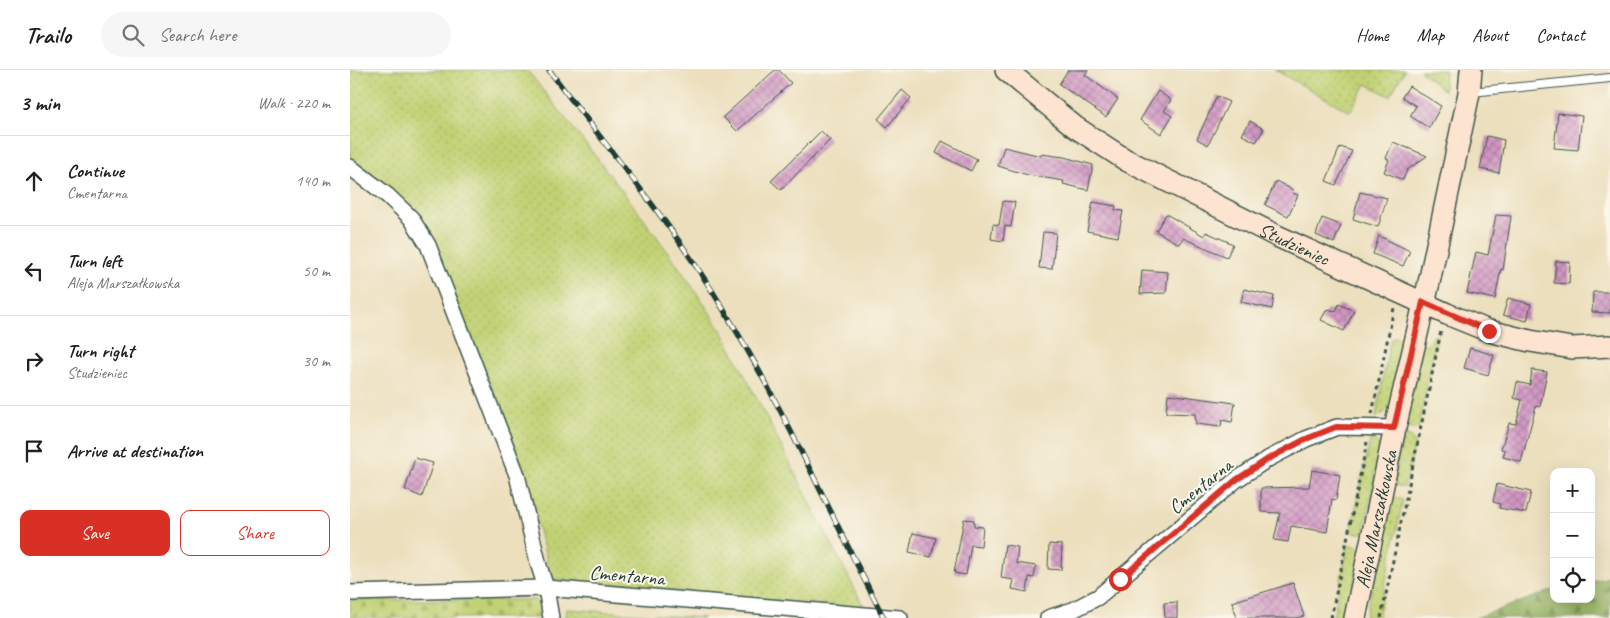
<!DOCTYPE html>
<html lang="en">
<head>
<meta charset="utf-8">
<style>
	:root { --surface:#fff; --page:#f6f6f6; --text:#202124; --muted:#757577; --line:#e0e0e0; --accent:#d93025 }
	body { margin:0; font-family:Caveat,sans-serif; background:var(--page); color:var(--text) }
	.controls { position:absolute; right:15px; bottom:15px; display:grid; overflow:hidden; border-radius:10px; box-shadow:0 5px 20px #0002 }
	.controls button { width:45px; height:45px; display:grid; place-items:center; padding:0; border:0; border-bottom:1px solid var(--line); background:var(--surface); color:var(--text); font:25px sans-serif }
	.stop { position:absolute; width:15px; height:15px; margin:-11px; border:4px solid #d93025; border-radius:50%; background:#fff }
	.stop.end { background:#d93025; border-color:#fff; box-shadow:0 1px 5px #0008 }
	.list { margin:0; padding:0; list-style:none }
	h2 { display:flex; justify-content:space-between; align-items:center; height:65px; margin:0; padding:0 20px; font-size:21px }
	h2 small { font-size:16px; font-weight:400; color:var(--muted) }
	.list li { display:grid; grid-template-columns:32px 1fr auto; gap:15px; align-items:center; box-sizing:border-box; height:90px; padding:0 20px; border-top:1px solid var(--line) }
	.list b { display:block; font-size:19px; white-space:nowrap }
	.list p { margin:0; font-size:16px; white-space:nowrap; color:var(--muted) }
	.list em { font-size:16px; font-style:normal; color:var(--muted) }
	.actions { display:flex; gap:10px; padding:15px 20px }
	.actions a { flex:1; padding:11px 0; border:1px solid var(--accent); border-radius:10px; text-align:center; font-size:18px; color:var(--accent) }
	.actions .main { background:var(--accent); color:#fff }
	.icon { flex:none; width:28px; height:28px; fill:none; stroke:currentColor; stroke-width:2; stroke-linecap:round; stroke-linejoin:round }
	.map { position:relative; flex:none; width:1260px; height:548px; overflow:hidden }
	header { display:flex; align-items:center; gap:30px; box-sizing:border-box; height:70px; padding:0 25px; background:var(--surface); border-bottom:1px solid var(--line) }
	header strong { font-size:24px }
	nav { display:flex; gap:28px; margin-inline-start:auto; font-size:18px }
	.search { width:350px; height:45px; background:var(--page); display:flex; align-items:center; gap:12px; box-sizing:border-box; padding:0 18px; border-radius:28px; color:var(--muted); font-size:19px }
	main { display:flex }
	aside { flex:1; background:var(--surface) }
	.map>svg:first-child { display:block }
</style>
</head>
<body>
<header>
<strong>Trailo</strong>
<div class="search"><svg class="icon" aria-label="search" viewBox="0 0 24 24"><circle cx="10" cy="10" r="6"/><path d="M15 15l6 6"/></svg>Search here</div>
<nav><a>Home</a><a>Map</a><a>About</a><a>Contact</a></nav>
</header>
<main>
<aside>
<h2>3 min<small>Walk · 220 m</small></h2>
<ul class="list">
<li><svg class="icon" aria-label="ahead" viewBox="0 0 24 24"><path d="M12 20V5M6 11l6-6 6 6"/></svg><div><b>Continue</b><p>Cmentarna</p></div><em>140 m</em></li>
<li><svg class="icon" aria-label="left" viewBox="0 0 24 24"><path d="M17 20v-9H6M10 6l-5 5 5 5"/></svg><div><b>Turn left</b><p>Aleja Marszałkowska</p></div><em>50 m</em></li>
<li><svg class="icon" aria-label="right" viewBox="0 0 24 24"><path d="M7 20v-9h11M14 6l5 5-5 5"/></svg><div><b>Turn right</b><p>Studzieniec</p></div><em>30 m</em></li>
<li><svg class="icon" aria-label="arrive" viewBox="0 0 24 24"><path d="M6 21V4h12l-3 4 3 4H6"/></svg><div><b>Arrive at destination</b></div></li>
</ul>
<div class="actions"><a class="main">Save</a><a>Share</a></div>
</aside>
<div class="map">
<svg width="1260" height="548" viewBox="0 0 1260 548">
	<defs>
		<pattern id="grass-dots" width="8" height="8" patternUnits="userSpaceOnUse" patternTransform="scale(1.25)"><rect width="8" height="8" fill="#c1d173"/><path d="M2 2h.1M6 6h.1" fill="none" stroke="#a5b464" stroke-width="1.8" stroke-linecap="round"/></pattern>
		<pattern id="forest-firs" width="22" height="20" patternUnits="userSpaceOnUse" patternTransform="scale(1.25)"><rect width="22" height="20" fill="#98b365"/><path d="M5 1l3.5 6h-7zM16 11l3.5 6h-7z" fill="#7b9354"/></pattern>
		<pattern id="cemetery-stones" width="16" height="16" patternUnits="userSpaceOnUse" patternTransform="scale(1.25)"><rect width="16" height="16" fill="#c1d173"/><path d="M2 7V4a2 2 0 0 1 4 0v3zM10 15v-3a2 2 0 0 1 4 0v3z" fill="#a5b464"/></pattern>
		<pattern id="building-cross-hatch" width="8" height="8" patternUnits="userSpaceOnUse" patternTransform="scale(1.25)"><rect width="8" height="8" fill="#d196c3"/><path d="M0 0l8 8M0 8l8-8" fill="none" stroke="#a97c9f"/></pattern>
	</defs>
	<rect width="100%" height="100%" fill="#fbf7ec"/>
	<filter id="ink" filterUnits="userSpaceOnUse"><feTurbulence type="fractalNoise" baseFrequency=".02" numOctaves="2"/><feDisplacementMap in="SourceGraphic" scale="10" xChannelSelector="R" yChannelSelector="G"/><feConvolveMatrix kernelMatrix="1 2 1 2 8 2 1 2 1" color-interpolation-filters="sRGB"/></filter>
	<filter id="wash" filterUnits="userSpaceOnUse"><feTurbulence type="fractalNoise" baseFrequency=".0096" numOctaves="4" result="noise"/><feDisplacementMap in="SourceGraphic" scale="20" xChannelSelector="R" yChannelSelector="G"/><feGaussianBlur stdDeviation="1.12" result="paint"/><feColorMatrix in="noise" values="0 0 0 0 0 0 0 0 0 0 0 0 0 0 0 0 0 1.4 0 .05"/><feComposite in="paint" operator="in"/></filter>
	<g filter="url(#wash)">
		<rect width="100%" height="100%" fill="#ecdfbd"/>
		<g fill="url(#grass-dots)" stroke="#708754">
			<path d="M0,0h177c68,86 137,170 196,263l142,276 -313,-30 -34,-126 -46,-114 -59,-130 -63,-52z"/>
			<path d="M925,0h130l-15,26 -24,-12 -16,28z"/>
			<path d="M1070,0h25l-1,21z"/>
			<path d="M1083,266h4l-19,93 -11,-2 -3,-3 18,-81 4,2z"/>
			<path d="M1044,267l10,3 -13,66 -8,8 -7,3 14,-77z"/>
			<path d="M1053,365l7,2 5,6 -10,44 -12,-2z"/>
			<path d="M1021,366l9,11 -16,86h-11l-2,-3z"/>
			<path d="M1043,427l10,3 -25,118h-13l25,-119z"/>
			<path d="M998,474l10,3 3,4 -15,67h-13z"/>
			<path d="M217,539l137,9h-138z"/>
		</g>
		<path fill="url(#forest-firs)" stroke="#5c784c" d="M1260,507v41h-134l78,-28v9h37v-18z"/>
		<path fill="url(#cemetery-stones)" stroke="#708754" d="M0,530h185l11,11v7h-196z"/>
		<g id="blocks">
			<g fill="url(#building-cross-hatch)">
				<path d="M425,0h4l12,13 -54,48 -14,-14z"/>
				<path d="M718,0h20l-3,5 33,24 -12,18 -47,-33z"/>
				<path d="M1059,16l32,20 -12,22 -19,-12 6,-10 -14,-9z"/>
				<path d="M552,20l9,8 -24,29 -9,-8z"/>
				<path d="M808,21l13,9 -7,11 8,5 -11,18 -21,-14z"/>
				<path d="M867,26l12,6 -21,43 -11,-6z"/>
				<path d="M1208,43l24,3 -4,34 -24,-2z"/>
				<path d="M900,51l14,8 -8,13 -14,-7z"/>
				<path d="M471,61l9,9 -49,50 -10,-9z"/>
				<path d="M1137,66l17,4 -5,33 -19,-4z"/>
				<path d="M592,71l35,18 -6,12 -35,-18z"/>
				<path d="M1043,72l34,14 -20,14 -4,10 -19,-8 5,-12 -3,-2z"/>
				<path d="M654,77l37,9v-2l23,3 29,8 -5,25 -25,-6 1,-3 -36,-6 -30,-9z"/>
				<path d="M990,77l12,4 -16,34 -10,-4z"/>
				<path d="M926,111l17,9 -1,3 6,2 -10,21 -23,-11z"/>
				<path d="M1010,122l27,6 -9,29 -25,-8z"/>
				<path d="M653,131l12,1 -4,25 -6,-1 -2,15 -12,-2 2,-15 6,1z"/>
				<path d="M743,132l23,4 -1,4 8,1 -5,26 -31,-6z"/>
				<path d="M816,144l38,22 2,-4 27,12 -6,13 -44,-19 -4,6 -23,-13z"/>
				<path d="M1146,145l15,1 -8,54 -2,-1 -6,30 -28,-6 9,-41 12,3z"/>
				<path d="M972,148l19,7 -7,18 -18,-8z"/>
				<path d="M693,162l13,1 -4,36 -13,-1z"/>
				<path d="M1029,166l31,15 -7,15 -30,-12z"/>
				<path d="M1206,191l14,1 -1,22 -15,-1z"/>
				<path d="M792,200l26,2 -2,21 -26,1z"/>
				<path d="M894,219l30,7 -2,13 -31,-7z"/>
				<path d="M1243,222h17v21l-18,-1z"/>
				<path d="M1158,228l23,6 -4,17 -24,-6z"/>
				<path d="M989,234l15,7 -10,20 -23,-11 6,-11 9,2z"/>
				<path d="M1120,278l24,7 -6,20 -24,-7z"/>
				<path d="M1182,300l15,2 -7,35 -4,-1 -15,56 -18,-5 2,-7 -4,-1 8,-26 7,1 6,-24 -8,-2 3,-16 13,3z"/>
				<path d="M818,324l67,9 -3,19 -10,-2 -1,7 -25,-3 -1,-10 -29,-1z"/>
				<path d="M65,388l18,5 -11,34 -17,-7z"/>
				<path d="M962,400l28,5 -4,25 -4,-1 -5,33 -36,-6 -3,16 -14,-2 6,-27 -19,-1v-24l48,-1z"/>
				<path d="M1147,414l34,8 -5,21 -27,-5 1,-4 -7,-2z"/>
				<path d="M614,449l10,1v6l9,1 -2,19 -10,-1 -5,30 -12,-2z"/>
				<path d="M563,463l23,5 -5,19 -22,-5z"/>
				<path d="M699,474l13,1 -1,25 -13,-1z"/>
				<path d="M655,475l13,2 -2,16 20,3 -2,12 -5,-1 -2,15 -15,-3 2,-9 -13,-2z"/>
				<path d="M943,513l11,33 -7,2h-60l-5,-16z"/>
				<path d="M827,532v16h-12l-1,-15z"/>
			</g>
		</g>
	</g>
	<g filter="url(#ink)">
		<use href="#blocks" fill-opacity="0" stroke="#3e5549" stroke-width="1"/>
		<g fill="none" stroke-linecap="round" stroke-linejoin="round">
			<g stroke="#3e5549" stroke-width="10">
				<path id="lane" d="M1121,22l139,-14"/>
			</g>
			<g stroke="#3e5549" stroke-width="18">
				<g id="street">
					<path d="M0,97l38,29 23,22 17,27 89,230 22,91 7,22 5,30"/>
					<path d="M0,523l196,-5 354,30"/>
					<path d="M698,548l25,-8 25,-13 138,-117 32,-21 38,-20 31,-12 58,1"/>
				</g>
			</g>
			<g stroke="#3e5549" stroke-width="24">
				<g id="secondary">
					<path id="s1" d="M656,0l69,57 51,33 151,76 170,78 42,17 41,10 42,7 38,-2"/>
					<path id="s2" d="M1005,548l40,-190 35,-150 39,-185 2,-23"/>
				</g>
			</g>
			<g stroke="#3e5549" stroke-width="3" stroke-dasharray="4 4" stroke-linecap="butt">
				<path d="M1022,344l22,-106"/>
				<path d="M981,548l36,-176"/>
				<path d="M1031,548l60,-287"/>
			</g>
			<use href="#lane" stroke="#fff" stroke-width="8"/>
			<use href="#street" stroke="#fff" stroke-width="15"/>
			<use href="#secondary" stroke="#fde4d1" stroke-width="21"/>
			<g stroke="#1f3d34" stroke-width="5.5">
				<path id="rail" d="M199,0c59,79 126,157 176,242 60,98 106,204 159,306"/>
			</g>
			<use href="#rail" stroke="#fbf7ec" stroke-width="4" stroke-dasharray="11" stroke-linecap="butt"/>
		</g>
	</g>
	<g fill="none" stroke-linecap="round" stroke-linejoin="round" filter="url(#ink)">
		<path stroke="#d93025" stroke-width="6" d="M770,509l116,-99 32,-21 38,-20 30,-12 58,1 29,-126 66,29"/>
	</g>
	<g text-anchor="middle" stroke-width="4" stroke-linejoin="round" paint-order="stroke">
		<g font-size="20" fill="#1f3d34" stroke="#fbf7ec">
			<text dy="7" stroke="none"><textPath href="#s1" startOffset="338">Studzieniec</textPath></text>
			<text transform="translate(850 416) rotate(-39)" y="7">Cmentarna</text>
			<text dy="7" stroke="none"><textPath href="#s2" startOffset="101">Aleja Marszałkowska</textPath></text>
			<text transform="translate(277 505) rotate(5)" y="7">Cmentarna</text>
		</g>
	</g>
</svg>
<div class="controls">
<button>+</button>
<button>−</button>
<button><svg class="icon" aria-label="locate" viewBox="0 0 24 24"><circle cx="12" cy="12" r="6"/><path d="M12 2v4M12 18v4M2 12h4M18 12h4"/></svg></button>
</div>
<div class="stop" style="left:770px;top:509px"></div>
<div class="stop end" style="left:1139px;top:261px"></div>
</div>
</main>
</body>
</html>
